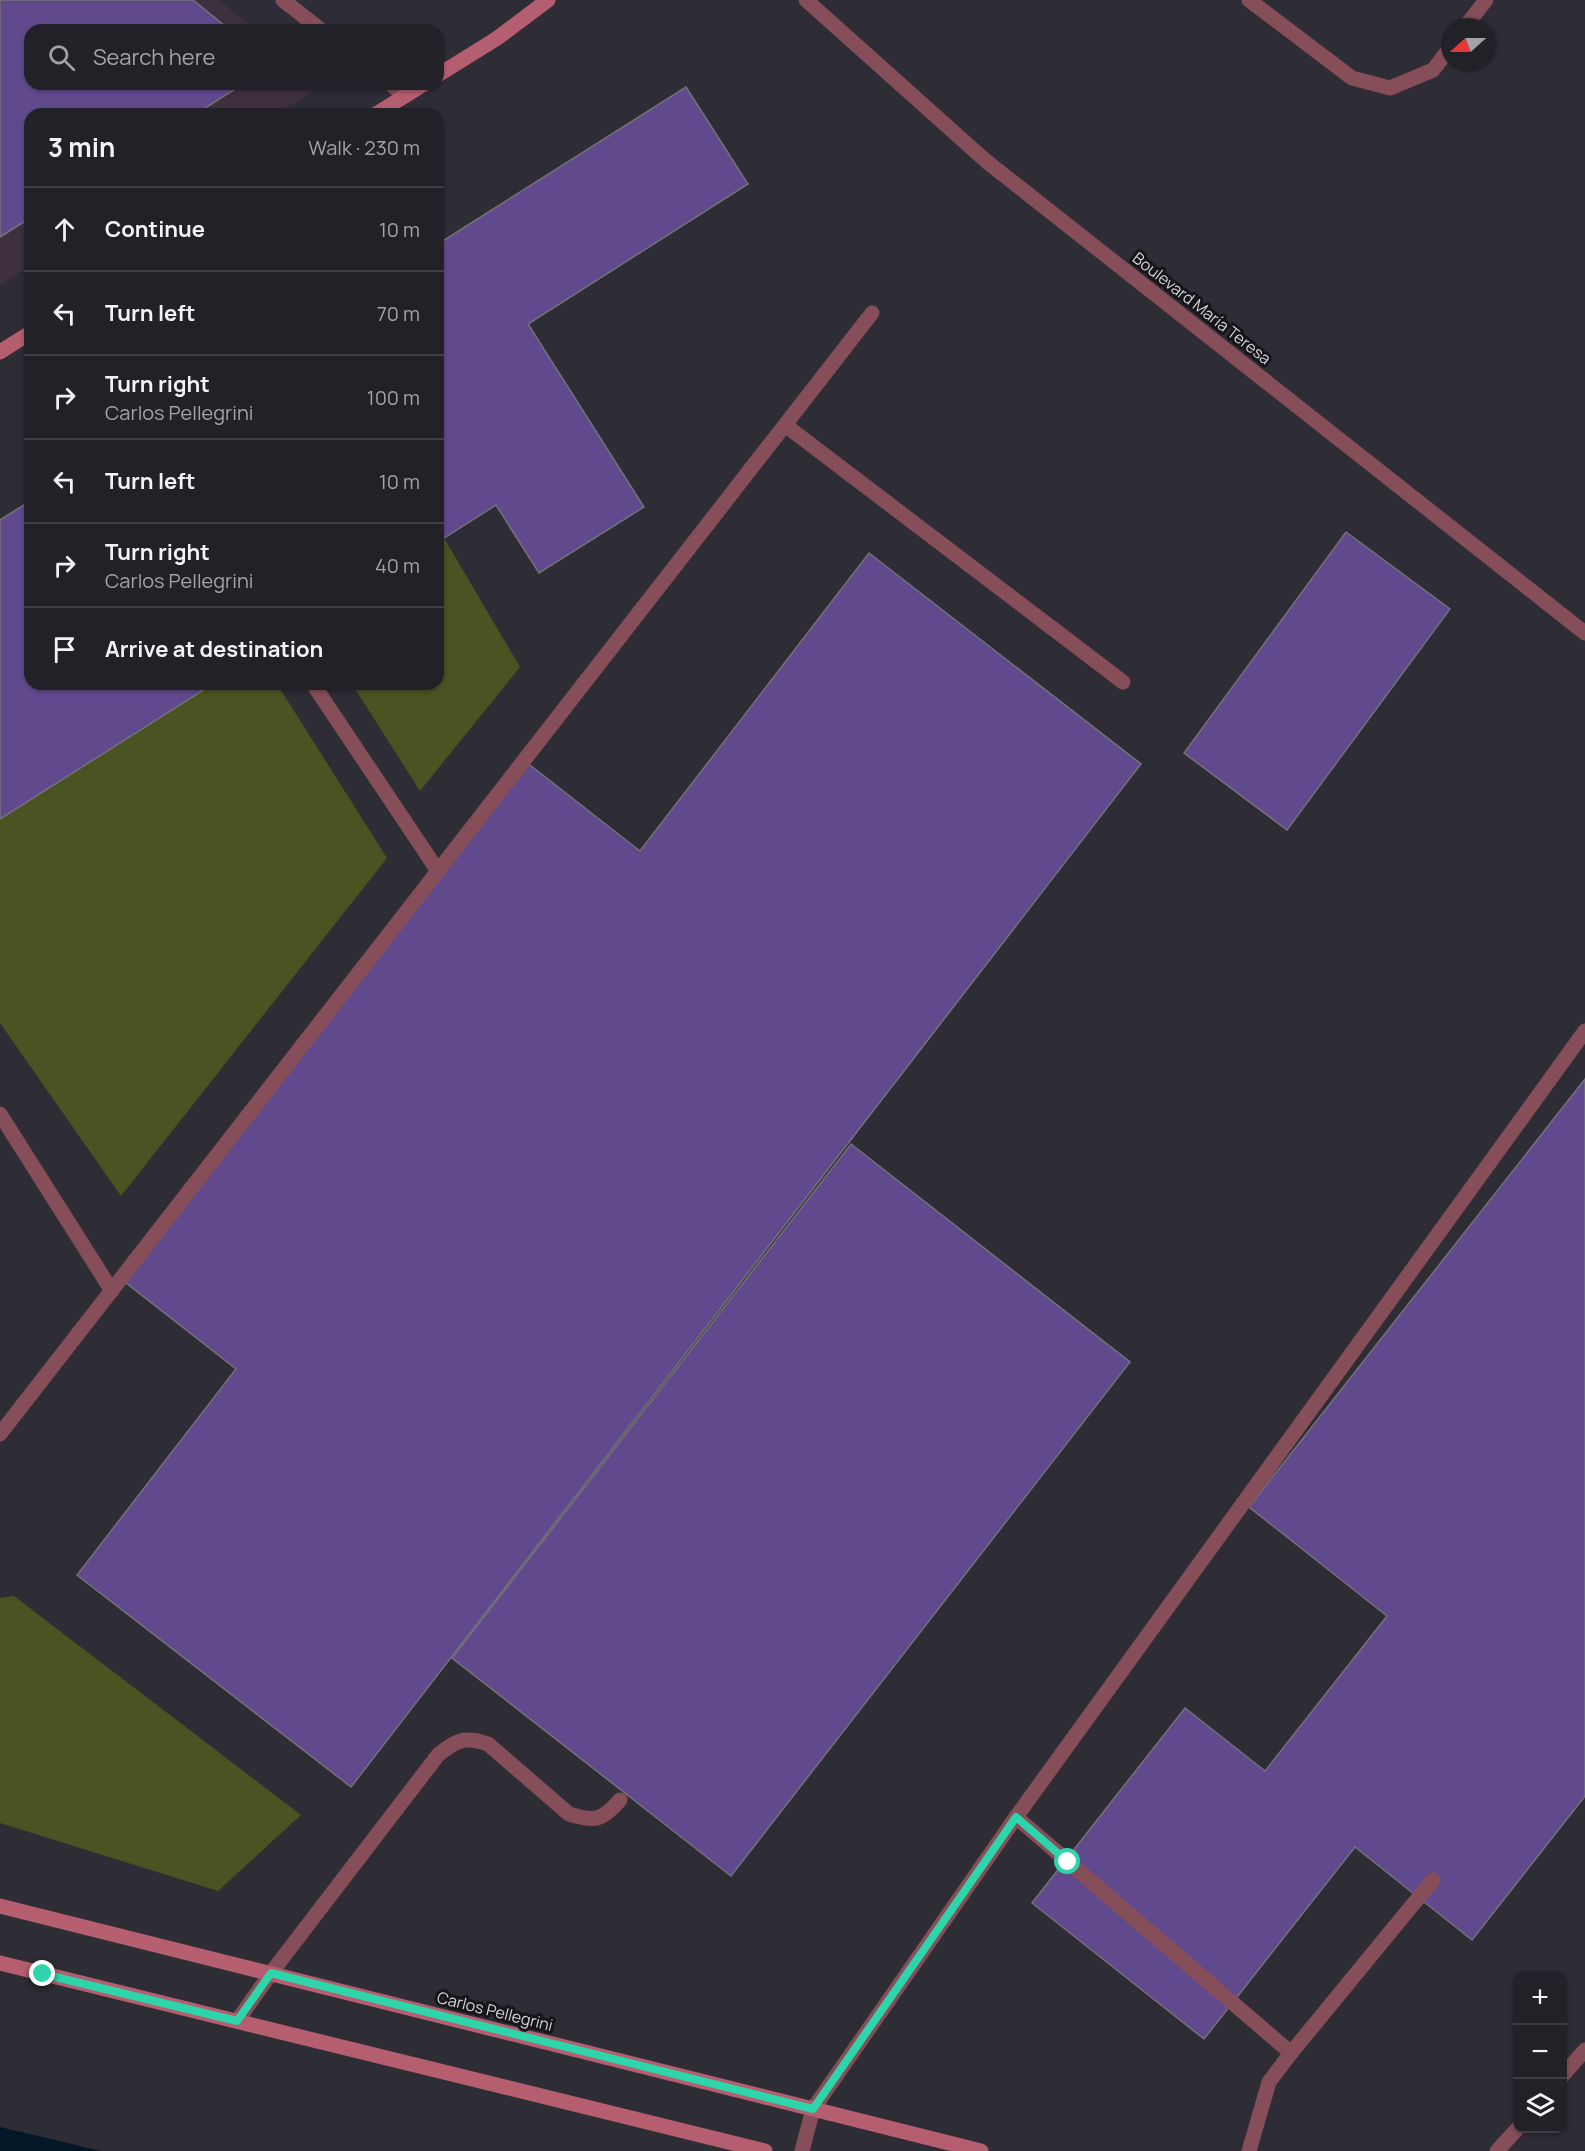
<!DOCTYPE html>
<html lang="en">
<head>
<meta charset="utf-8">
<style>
	:root { --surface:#222127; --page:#2a292f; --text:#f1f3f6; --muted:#a2a3a7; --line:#3f3e44 }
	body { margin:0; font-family:Manrope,sans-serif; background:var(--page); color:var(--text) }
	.controls { position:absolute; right:18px; bottom:18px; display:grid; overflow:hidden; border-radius:12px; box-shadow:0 2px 4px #0004 }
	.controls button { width:54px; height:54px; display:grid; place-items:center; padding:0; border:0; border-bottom:2px solid var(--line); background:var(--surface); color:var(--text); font:30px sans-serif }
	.compass { position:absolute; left:1441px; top:18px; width:54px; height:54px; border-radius:50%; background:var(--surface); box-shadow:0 2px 4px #0004; rotate:249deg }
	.stop { position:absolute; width:18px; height:18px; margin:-14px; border:4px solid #2ed4aa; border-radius:50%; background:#fff }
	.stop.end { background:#2ed4aa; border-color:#fff; box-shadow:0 2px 6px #0008 }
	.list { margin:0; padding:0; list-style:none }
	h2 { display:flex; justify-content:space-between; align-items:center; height:78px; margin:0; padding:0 24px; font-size:26px }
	h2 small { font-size:20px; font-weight:400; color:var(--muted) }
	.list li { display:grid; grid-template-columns:39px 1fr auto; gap:18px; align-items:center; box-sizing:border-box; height:84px; padding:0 24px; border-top:2px solid var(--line) }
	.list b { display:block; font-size:22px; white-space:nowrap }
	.list p { margin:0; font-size:20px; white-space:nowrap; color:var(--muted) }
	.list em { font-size:20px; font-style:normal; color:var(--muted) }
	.icon { flex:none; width:33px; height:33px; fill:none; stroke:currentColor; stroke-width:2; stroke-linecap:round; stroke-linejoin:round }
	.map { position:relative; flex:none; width:1585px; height:2151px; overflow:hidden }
	.search { position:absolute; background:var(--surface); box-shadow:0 2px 4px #0004; left:24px; top:24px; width:420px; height:66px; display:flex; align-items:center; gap:15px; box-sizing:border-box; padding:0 21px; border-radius:18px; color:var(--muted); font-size:22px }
	.panel { position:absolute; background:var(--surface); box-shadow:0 2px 4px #0004; left:24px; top:108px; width:420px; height:582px; border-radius:18px }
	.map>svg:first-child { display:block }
</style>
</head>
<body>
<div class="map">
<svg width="1585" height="2151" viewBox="0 0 1585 2151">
	<rect width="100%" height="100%" fill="#2e2c34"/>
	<path fill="#3e303d" d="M0,0h218l39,30h-227v54h295l-49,30h-246v152l-30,19z"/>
	<g fill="#4b5322">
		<path d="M444,538l76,129 -100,124 -68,-107h86v-142z"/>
		<path d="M213,684h64l110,174 -266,338 -121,-173v-204z"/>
		<path d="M14,1596l287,219 -83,76 -218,-68v-225z"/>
	</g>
	<path fill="#041728" d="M0,2127l101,24h-101z"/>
	<g fill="#604a8d" stroke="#73717a" stroke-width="1.5">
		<path d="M0,0h193l37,30h-200v54h213l-47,30h-166v104l-30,19z"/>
		<path d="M686,87l62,97 -220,140 116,183 -105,66 -43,-68 -58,37v-298z"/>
		<path d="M30,501v183h183l-213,135v-299z"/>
		<path d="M1346,532l104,77 -163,221 -103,-77z"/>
		<path d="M869,553l272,211 -790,1023 -274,-212 159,-206 -111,-87 401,-520 114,89z"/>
		<path d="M1585,1079v717l-113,144 -117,-93 -151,192 -172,-136 153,-195 80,63 122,-155 -138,-109z"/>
		<path d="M851,1144l279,218 -399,514 -279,-218z"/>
	</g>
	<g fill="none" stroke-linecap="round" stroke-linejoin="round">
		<g stroke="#854e58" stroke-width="15">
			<path d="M1249,0l103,78 38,10 43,-18 17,-22"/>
			<path d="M1465,27l21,-27"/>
			<path d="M785,425l338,257"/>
			<path d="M313,684l125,187"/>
			<path d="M0,1114l112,177"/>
			<path d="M0,1434l872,-1121"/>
			<path d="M1016,1817l275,236 142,-173"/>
			<path d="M237,2021l34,-48 167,-218c18,-15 27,-19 50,-11l81,70c25,8 33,7 51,-14"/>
			<path d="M1562,2076l23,-26"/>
			<path d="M802,2151l11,-42 203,-292 569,-786"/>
			<path d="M1249,2151l20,-69 22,-29"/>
			<path d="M1497,2151l21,-23"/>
		</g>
		<g stroke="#854e58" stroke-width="15">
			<path d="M283,0l38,30"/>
			<path d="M806,0l180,161 599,472"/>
			<path d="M390,84l15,12"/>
		</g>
		<g stroke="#b55e70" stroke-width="15">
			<path d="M438,75l58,-36 52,-39"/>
			<path d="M376,114l48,-30"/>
			<path d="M0,352l30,-19"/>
			<path d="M0,1906l981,245"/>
			<path d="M0,1963l765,188"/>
		</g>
	</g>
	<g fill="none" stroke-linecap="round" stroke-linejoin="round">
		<path stroke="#2ed4aa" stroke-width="8" d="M43,1974l194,47 34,-48 542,136 203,-292 52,45"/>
	</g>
	<g text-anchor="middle" stroke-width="6" stroke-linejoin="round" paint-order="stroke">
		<g font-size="16" fill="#d4d3d8" stroke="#161519">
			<text transform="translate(1202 308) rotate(38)" y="6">Boulevard María Teresa</text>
			<text transform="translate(495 2011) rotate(14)" y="6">Carlos Pellegrini</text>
		</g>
	</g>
</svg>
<div class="controls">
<button>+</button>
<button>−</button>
<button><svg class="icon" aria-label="layers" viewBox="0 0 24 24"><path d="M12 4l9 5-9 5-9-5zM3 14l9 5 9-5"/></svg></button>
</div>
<svg class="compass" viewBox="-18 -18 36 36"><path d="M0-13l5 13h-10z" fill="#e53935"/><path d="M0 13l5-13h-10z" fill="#a2a3a7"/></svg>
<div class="stop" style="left:1068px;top:1862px"></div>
<div class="stop end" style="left:43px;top:1974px"></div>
<div class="search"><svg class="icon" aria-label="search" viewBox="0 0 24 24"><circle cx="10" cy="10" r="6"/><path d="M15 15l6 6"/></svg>Search here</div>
<section class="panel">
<h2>3 min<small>Walk · 230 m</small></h2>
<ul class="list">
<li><svg class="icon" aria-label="ahead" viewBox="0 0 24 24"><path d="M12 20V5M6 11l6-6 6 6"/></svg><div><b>Continue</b></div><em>10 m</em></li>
<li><svg class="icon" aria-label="left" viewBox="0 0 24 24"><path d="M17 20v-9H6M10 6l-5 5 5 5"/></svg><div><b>Turn left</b></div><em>70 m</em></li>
<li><svg class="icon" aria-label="right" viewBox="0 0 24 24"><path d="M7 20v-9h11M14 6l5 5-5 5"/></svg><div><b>Turn right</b><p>Carlos Pellegrini</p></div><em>100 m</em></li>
<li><svg class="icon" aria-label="left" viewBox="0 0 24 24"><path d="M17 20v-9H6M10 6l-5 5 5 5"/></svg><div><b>Turn left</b></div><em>10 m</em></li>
<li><svg class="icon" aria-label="right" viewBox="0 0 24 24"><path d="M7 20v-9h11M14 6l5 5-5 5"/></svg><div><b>Turn right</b><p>Carlos Pellegrini</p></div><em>40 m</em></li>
<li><svg class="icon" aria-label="arrive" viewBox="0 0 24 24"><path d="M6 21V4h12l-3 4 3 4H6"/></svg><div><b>Arrive at destination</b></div></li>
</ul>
</section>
</div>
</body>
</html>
